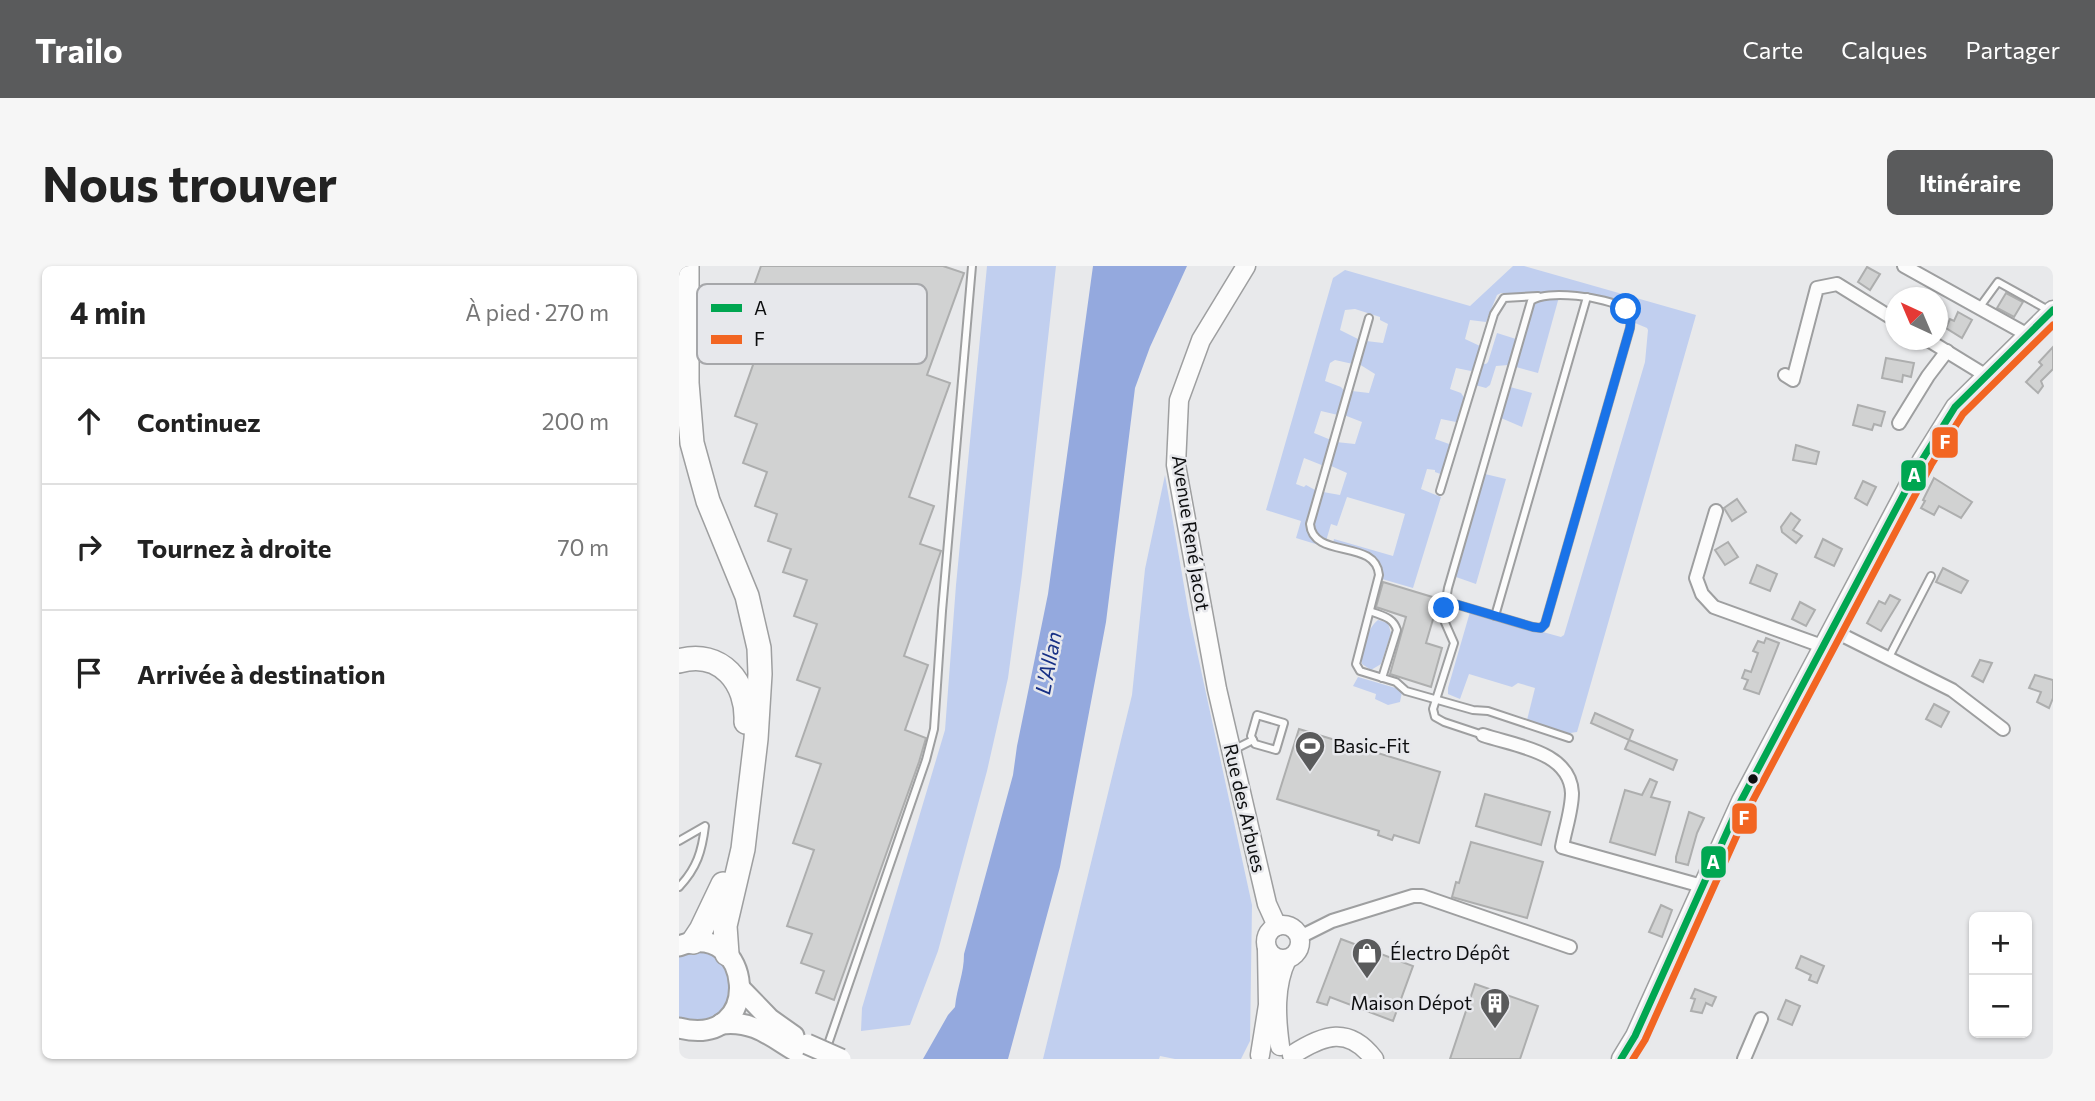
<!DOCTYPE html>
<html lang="fr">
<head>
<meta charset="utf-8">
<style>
	:root { --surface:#fff; --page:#f6f6f6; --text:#222; --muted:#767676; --line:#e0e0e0; --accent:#5a5b5c }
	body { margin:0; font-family:Commissioner,sans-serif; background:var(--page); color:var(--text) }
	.controls { position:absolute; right:21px; bottom:21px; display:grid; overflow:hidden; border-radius:10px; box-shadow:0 2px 5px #0004 }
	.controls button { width:63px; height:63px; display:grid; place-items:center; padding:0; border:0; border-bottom:2px solid var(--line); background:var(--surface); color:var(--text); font:35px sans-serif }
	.compass { position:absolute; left:1206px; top:21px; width:63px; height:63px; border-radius:50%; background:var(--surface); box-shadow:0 2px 5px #0004; rotate:316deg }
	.stop { position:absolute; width:21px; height:21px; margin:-16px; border:5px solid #1a73e8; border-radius:50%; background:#fff }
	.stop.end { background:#1a73e8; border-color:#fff; box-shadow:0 2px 7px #0008 }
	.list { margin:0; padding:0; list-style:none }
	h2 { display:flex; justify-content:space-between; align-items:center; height:91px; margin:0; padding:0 28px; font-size:30px }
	h2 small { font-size:23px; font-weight:400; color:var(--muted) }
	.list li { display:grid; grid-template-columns:46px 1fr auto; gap:21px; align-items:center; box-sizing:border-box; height:126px; padding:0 28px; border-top:2px solid var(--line) }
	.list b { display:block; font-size:26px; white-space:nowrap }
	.list em { font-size:23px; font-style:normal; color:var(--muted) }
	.icon { flex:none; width:38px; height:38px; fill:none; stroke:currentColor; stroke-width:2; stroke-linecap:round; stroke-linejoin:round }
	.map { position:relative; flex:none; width:1374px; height:793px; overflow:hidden; border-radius:10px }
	header { display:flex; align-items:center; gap:42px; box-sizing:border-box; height:98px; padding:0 35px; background:var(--accent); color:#fff }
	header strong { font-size:33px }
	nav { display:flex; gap:38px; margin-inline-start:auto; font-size:24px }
	.intro { display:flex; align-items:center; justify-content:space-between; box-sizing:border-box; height:168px; padding:0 42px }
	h1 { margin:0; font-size:49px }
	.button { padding:18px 32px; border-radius:10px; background:var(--accent); color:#fff; font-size:24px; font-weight:700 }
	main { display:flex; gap:42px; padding:0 42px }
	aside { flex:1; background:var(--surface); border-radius:10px; box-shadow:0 2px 5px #0004 }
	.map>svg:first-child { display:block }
</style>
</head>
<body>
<header>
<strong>Trailo</strong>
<nav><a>Carte</a><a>Calques</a><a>Partager</a></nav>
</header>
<div class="intro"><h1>Nous trouver</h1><a class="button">Itinéraire</a></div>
<main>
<aside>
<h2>4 min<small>À pied · 270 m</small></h2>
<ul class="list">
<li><svg class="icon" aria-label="ahead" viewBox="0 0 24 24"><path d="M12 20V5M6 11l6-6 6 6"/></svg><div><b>Continuez</b></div><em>200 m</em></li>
<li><svg class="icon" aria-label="right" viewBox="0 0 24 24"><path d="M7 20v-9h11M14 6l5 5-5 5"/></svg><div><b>Tournez à droite</b></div><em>70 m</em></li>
<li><svg class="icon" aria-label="arrive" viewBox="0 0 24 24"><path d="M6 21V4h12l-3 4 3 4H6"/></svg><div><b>Arrivée à destination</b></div></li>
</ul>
</aside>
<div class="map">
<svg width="1374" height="793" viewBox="0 0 1374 793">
	<rect width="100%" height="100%" fill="#e8e9eb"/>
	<g fill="#c1cfef">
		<path d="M308,0h69l-34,308 -14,104 -21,93 -49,180 -28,74 -49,6 1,-23 83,-278 11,-145z"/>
		<path d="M834,0h11l172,49 -119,417 -14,2 -36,-14 8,-32 -17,-5 -6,4 -43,-13 -9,25 -12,-5v-6l22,-76 91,25 3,-2 81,-273 3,-32 -1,-2 -12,-5 2,-15 -52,-15h-84l-4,2 -11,27 -16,-2 -5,19 15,7 -6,23 -3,2 -15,-3 -6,21 11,4 4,6 -7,21 -2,2 -15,-3 -6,20 17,6 -9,30 -8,-3v-2l-8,-1 -6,20 20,8 -28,91 -31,-9c6,-28 -29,-31 -49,-36l1,-4 59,17 12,-42 -58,-17 -10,29 -6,-2 -5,17 -12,-11 1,-13 8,-25 17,3 7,-22 -18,-8 7,-23 19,2 7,-22 -18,-7 8,-24 17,2 6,-19 -16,-10 7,-23 17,2 5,-19 -8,-4v-3l-25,-8 -10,1 -5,20 20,10 -7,24 -18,-4 -5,3 -5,18 16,6 4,5 -7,23 -17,-4 -7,22 17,7 -7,26 -20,-8 -8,26 8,3 2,-2 11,6c-6,22 -18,40 5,55l-26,-8 5,-17 -35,-11 67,-232 12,-8 125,36z"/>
		<path d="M880,31l-21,76 -22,-6 18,-63 11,-6z"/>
		<path d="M818,67l19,6 -8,26 -12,1 -6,19 -4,3 -11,-3 6,-22 5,1 2,-2z"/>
		<path d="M831,121l22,6 -10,34 -21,-9z"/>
		<path d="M806,208l21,5 -30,105 -20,-7z"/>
		<path d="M486,209l24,140 63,290 -2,136 -9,18h-66l-15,-3 -1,3h-116l89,-364 13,-126z"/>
		<path d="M699,354l10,3 3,10 -10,31 -10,6 -9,-6c-1,-13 5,-36 16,-44z"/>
		<path d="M679,411l41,12 3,3 -2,10 -12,3 -13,-6 1,-5 -23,-8z"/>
		<path d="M22,685c9,3 16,5 23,13 15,18 6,52 -18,59 -7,1 -20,-2 -27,-3v-65z"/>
	</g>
	<path fill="#94a9de" d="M414,0h94l-37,81 -15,41 -29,234 -46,245 -52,192h-85l25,-44 7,-8c2,-20 9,-33 9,-53l49,-179 4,-29 31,-152z"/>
	<g fill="#d1d2d2" stroke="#adaeae" stroke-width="2">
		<path d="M82,0h182l21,7 -37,102 23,8 -41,114 25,9 -14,38 21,7 -37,105 24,9 -23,65 21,8 -7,24 -85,238 -18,-7 8,-22 -23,-8 11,-29 -25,-8 27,-76 -21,-7 28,-79 -25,-8 24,-68 -23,-8 20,-56 -23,-8 13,-36 -24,-8 8,-23 -23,-8 9,-27 -22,-8 12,-34 -24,-9 14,-39 -22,-8 30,-85 -24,-9z"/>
		<path d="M1188,1l13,7 -10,16 -12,-8z"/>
		<path d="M1327,27l17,9 -9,15 -17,-9z"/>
		<path d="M1279,46l14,8 -10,18 -16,-10 4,-9 4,2z"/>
		<path d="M1374,81v22l-12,12 2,5 -5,7 -12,-11 16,-17 -3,-3z"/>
		<path d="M1207,92l28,5 -3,14 -8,-2 -1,7 -20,-4z"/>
		<path d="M1179,139l27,7 -4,14 -7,-2 -2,6 -19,-5z"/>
		<path d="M1117,179l23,7 -3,12 -23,-4z"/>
		<path d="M1255,212l38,24 -11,16 -22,-12 -5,9 -13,-7 4,-7 -2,-1z"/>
		<path d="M1184,215l13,6 -9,18 -12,-7z"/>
		<path d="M1058,233l9,13 -14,9 -8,-13z"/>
		<path d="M1112,247l9,7 -7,10 9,6 -6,7 -14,-11 -1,-5z"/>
		<path d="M1144,273l19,10 -8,17 -19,-9z"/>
		<path d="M1049,276l10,15 -13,8 -10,-15z"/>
		<path d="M1078,299l20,9 -7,17 -20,-8z"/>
		<path d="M1264,302l25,13 -7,12 -25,-11z"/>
		<path d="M704,316l56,17 -13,44 16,5 -11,39 -41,-13 16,-57 -30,-10z"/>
		<path d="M1211,329l10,5 -19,31 -14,-8 12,-22 6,3z"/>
		<path d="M1121,336l15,8 -9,16 -14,-7z"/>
		<path d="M1087,372l13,5 -20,51 -15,-5 4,-9 -6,-2 3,-8 6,2 7,-19 -5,-2 5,-10 6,2z"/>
		<path d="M1301,394l12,3 -9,19 -11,-6z"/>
		<path d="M1356,409l18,5v18l-4,10 -12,-6 4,-10 -12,-4z"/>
		<path d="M1255,438l15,8 -8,15 -15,-8z"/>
		<path d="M916,447l38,17 -4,10 -38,-17z"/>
		<path d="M620,463l141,43 -21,71 -25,-8 -2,5 -14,-5 1,-4 -102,-32z"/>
		<path d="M950,474l48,20 -4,10 -48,-21z"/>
		<path d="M971,513l7,3 -6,15 19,5 -15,53 -45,-13 15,-52 17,5z"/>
		<path d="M806,528l65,18 -9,33 -65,-19z"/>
		<path d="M1010,546l15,6 -7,15 -9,32 -12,-3v-5z"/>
		<path d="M792,576l72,20 -16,56 -75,-21 4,-15 3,1z"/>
		<path d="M982,639l11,5 -10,27 -13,-5z"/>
		<path d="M662,673l72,27 -20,55 -63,-24 -3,8 -10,-3z"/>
		<path d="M1122,690l23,10 -7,17 -8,-3 2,-5 -15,-7z"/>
		<path d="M796,718l63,22 -18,53h-70z"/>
		<path d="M1016,723l21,8 -4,9 -6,-3 -4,10 -11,-2 4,-12 -4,-1z"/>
		<path d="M1107,734l14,6 -8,19 -14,-6z"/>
	</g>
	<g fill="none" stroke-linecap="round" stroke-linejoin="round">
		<g stroke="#9e9fa0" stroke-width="10">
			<g id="lane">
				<path d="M1300,42l19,-26 52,29"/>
				<path d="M690,52l-59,206c3,36 66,14 69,51l-23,89 4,7 36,11 10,9 67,19 15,1 81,27"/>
				<path d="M761,225l54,-177 10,-16 34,-2"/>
				<path d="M766,335l88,26 8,1 4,-4 85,-296c1,-8 0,-16 -7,-20 -16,-11 -77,-19 -92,-7l-83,287 -5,30 11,25 -21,66 2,8 9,5 39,13"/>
				<path d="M691,345c12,5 23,6 27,19l-15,48"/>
				<path d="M816,350l92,-319"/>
				<path d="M1210,391l42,-81"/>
				<path d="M578,449l27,8 -8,27 -21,-6 -4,-8z"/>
				<path d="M554,484l20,-10"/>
				<path d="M0,575l26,-15c-3,25 -8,42 -26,61"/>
				<path d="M147,784l100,-290 8,-31 8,-118 30,-345"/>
			</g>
		</g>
		<g stroke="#9e9fa0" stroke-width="16">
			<g id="street">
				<path d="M1225,0l124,69"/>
				<path d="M1249,74l57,35"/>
				<path d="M1106,109l8,5 24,-92 20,-4 58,36"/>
				<path d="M1220,157l29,-47 19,-25"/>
				<path d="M1037,245l-20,67 6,16 12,13 108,39"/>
				<path d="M1153,364l120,60 51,39"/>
				<path d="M804,469c32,11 87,16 89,58 0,17 -7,37 -10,54l140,39"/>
				<path d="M621,671l32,-16 81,-25h9l148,51"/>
				<path d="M1065,793l17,-40"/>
			</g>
		</g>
		<g stroke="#9e9fa0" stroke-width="21">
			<g id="secondary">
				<path d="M567,0l-45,74 -22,60 -3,65 41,224 50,215 10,22"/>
				<circle cx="604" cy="676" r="17"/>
				<path d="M601,780c-4,-29 -6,-60 7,-87"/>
				<path d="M581,789l8,-50 -1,-56"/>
				<path d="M613,789c32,-21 57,-29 82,4"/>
				<path d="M942,793l14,-23 106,-235 181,-341 33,-53 98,-97"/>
			</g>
		</g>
		<g stroke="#9e9fa0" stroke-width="23">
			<g id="primary">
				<path d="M0,680c74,-29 87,104 0,82"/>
				<path d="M62,723l29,30 24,17"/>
				<path d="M42,758c38,-5 57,20 89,35"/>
			</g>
		</g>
		<g stroke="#9e9fa0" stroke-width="26">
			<g id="highway">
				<path d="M8,0v117l5,60 16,58 39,95 12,52 1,26 -4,65 -13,110 -18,77 2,28"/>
				<path d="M0,395c42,-12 69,22 67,61"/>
				<path d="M14,676l8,-12 22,-46"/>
			</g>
		</g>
		<use href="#lane" stroke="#fcfcfc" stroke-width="6"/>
		<use href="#street" stroke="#fcfcfc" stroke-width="12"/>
		<use href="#secondary" stroke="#fcfcfc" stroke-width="18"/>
		<use href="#primary" stroke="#fcfcfc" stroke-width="19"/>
		<use href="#highway" stroke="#fcfcfc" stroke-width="23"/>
		<g stroke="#9e9fa0" stroke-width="23" stroke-linecap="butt">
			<path id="primary-bridge" d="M128,778l34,15"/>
		</g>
		<use href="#primary-bridge" stroke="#fcfcfc" stroke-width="19"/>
		<g stroke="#e7e8ec" stroke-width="12">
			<path id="bus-1" d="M942,793l14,-23 106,-235 181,-341 33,-53 98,-97"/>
		</g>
		<g stroke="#e7e8ec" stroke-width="12">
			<path id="bus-2" d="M954,793l12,-19 105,-234 181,-341 32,-51 90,-89"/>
		</g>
		<use href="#bus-1" stroke="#00a651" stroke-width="7"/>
		<use href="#bus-2" stroke="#f26522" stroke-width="7"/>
	</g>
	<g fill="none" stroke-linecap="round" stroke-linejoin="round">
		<path stroke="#1a73e8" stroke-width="9" d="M765,342l1,-7 88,26 8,1 4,-4 85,-296 1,-8 -5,-11"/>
	</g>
	<defs>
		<g id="stadium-pin" transform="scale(1.575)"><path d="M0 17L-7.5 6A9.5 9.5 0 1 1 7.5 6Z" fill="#5a5b5c" stroke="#e7e8ec"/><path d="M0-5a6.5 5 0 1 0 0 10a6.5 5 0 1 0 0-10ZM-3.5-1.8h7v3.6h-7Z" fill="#fff"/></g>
		<g id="shop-pin" transform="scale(1.575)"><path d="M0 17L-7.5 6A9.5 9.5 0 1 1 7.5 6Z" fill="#5a5b5c" stroke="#e7e8ec"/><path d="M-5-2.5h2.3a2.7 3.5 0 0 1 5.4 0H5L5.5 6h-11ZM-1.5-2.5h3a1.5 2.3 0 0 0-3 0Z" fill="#fff"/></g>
		<g id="building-pin" transform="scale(1.575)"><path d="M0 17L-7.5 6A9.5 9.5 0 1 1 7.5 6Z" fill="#5a5b5c" stroke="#e7e8ec"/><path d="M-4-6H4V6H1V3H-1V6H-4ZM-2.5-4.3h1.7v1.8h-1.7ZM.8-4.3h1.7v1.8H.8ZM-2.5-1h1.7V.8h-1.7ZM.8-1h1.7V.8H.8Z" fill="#fff"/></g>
	</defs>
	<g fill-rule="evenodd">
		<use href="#stadium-pin" x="631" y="480"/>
		<use href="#shop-pin" x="688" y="687"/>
		<use href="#building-pin" x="816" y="737"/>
	</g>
	<circle fill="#0d0e0f" stroke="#e7e8ec" stroke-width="2.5" cx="1074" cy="513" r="6"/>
	<g text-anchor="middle" stroke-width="5" stroke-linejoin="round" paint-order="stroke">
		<g font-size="19" fill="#0d0e0f" stroke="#e7e8ec">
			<text transform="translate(512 267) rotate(81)" y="7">Avenue René Jacot</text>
			<text transform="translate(566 542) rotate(77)" y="7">Rue des Arbues</text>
		</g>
		<g font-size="19" fill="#0d0e0f" stroke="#e7e8ec" text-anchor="start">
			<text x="654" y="487">Basic-Fit</text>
			<text x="711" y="694">Électro Dépôt</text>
			<text x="793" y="744" text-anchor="end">Maison Dépot</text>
		</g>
		<g font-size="21" font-style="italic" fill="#173085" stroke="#e7e8ec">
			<text transform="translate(370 397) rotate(-79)" y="7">L'Allan</text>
		</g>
	</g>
	<rect x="18" y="18" width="230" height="80" rx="10" fill="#e7e8ec" stroke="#a6a7aa" stroke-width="2"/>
	<rect x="32" y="38" width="31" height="8" fill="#00a651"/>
	<rect x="32" y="69" width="31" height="9" fill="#f26522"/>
	<g font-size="19" fill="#0d0e0f">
		<text x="75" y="49">A</text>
		<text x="75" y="80">F</text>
	</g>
	<g stroke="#e7e8ec" stroke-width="2.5">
		<rect x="1252" y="160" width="28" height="33" rx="7" fill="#f26522"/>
		<rect x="1221" y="193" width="27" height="33" rx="7" fill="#00a651"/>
		<rect x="1052" y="536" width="27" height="33" rx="7" fill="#f26522"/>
		<rect x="1021" y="579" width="27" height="34" rx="7" fill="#00a651"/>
	</g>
	<g font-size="19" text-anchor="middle" font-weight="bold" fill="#fff">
		<text x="1266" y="183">F</text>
		<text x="1235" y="216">A</text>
		<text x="1065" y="559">F</text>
		<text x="1034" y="603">A</text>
	</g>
</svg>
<div class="controls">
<button>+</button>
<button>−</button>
</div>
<svg class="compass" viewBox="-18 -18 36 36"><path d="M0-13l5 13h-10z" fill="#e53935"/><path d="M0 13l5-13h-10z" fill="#767676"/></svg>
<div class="stop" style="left:947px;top:43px"></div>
<div class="stop end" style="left:765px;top:342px"></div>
</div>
</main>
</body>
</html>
